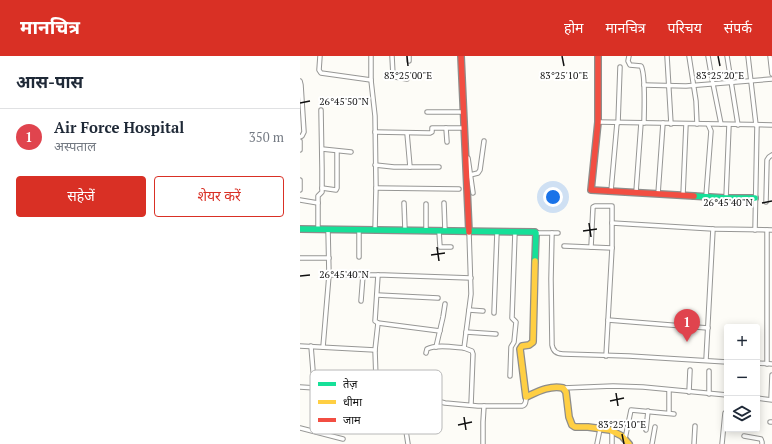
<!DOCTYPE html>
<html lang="hi">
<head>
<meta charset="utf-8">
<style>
	:root { --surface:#fff; --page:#f6f6f7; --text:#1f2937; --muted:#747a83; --line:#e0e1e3; --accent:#d93025 }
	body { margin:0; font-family:"PT Serif","Noto Sans Devanagari",serif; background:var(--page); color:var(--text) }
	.controls { position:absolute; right:12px; bottom:12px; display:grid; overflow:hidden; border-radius:4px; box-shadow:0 2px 10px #0003 }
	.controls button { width:36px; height:36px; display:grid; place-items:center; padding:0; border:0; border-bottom:1px solid var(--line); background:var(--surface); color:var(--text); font:20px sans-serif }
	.you { position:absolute; left:253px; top:141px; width:14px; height:14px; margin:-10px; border:3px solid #fff; border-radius:50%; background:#1a73e8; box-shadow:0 0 0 6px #1a73e833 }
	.badge { display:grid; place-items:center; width:26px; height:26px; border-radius:50%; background:var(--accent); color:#fff; font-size:13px; font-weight:700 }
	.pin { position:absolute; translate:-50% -33px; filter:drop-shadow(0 1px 2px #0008) }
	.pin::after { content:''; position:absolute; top:21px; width:14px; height:12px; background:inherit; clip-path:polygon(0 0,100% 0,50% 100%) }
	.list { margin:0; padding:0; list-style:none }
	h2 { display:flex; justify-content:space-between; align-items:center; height:52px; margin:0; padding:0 16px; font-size:17px }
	h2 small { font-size:13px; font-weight:400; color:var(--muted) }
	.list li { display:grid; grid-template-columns:26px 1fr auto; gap:12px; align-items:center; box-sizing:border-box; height:56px; padding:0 16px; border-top:1px solid var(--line) }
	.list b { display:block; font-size:15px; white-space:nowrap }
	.list p { margin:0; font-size:13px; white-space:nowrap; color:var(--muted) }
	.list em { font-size:13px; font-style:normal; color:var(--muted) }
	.actions { display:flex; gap:8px; padding:12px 16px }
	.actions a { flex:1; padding:9px 0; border:1px solid var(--accent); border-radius:4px; text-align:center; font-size:14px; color:var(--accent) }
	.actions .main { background:var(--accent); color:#fff }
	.icon { flex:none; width:22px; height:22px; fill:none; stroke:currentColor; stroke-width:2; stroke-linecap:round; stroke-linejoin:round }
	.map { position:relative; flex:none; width:472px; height:388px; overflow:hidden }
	header { display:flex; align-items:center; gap:24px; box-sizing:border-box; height:56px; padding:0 20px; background:var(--accent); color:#fff }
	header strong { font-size:19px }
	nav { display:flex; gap:22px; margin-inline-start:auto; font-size:14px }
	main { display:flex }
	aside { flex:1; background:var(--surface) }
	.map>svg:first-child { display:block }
</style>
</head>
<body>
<header>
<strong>मानचित्र</strong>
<nav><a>होम</a><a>मानचित्र</a><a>परिचय</a><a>संपर्क</a></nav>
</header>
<main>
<aside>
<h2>आस-पास<small></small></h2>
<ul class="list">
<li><span class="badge" style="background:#e0444e">1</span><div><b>Air Force Hospital</b><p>अस्पताल</p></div><em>350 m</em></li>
</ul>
<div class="actions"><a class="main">सहेजें</a><a>शेयर करें</a></div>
</aside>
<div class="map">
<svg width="472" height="388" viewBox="0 0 472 388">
	<rect width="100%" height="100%" fill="#fdfcf7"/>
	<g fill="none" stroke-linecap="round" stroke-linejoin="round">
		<g stroke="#979795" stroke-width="5.5">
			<g id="street">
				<path d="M20,0l-1,14 2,3 50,7"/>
				<path d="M71,0v24l4,36 1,71 -1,43"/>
				<path d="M92,0l1,19 2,2 12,2"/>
				<path d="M109,0v5"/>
				<path d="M329,0l-1,5 2,4 11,1c5,8 3,46 3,57"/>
				<path d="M367,0l4,68"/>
				<path d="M389,0l7,45 1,23"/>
				<path d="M408,0l4,23 9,45"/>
				<path d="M427,0l11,69"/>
				<path d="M448,0l8,69"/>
				<path d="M470,0l2,18"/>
				<path d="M0,25l1,4 3,47 -2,4 -2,1"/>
				<path d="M344,29l42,1 86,-7"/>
				<path d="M127,56h36"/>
				<path d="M298,66l174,3"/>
				<path d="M318,67l2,-56"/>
				<path d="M146,72l1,14"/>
				<path d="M75,76l55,1 2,-1v-4h32"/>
				<path d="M107,77l3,34"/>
				<path d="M0,85v9"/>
				<path d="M22,93l29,3"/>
				<path d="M168,102l5,35"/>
				<path d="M75,109l19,2h45"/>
				<path d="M170,119l8,-2 2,-3 4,-29"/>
				<path d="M0,124v10"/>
				<path d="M22,132l14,2 1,-2v-37"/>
				<path d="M76,132l83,1"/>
				<path d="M311,135l6,-68"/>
				<path d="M336,136l5,-69"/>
				<path d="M358,138l5,-71"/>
				<path d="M383,139l3,-71"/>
				<path d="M406,140l5,-65 -3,-7"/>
				<path d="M426,142l3,-73"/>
				<path d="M0,144l18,3"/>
				<path d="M466,146l1,-42 2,-3 3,-2"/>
				<path d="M104,147l1,27"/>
				<path d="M144,147l1,28"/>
				<path d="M312,167l101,6 59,1"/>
				<path d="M18,173v-33l4,-4v-23l-1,-59"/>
				<path d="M455,174l2,-105"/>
				<path d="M467,174v134"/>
				<path d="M126,175v-27"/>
				<path d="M139,175l1,16h11"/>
				<path d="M169,176l2,62 -7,54 8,3 1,3 -2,51"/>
				<path d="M236,177h22"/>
				<path d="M252,177l-1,46 1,66c1,6 5,9 11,9l66,2 98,6"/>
				<path d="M264,190l48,2"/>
				<path d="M291,191l2,-40 2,-1h17v42l-6,108"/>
				<path d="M59,201v-27"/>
				<path d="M0,202h29"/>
				<path d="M29,219h55l87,3"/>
				<path d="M78,219l-3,46 3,2 62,8"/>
				<path d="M77,239l61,3"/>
				<path d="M61,245l2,-26"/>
				<path d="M169,254l14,1"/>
				<path d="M194,257l3,-81"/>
				<path d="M308,264l100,8"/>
				<path d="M166,276l30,2"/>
				<path d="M0,290l75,4"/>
				<path d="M11,290l2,25 7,40 -3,21"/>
				<path d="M23,291l6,-72 -1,-46"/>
				<path d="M136,291l7,-30 2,-13"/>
				<path d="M126,297l1,-4c9,-5 26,-2 37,-1"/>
				<path d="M406,304l7,-131"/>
				<path d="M457,307l15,1"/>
				<path d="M210,320l1,-29 3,-5 2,-20 -4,-4 3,-86"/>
				<path d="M55,327l19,-1 2,-3 -1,-29 3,-27"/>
				<path d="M0,331l16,1"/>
				<path d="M263,332l50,-2 30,1 84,8"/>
				<path d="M389,336l1,-22"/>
				<path d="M409,338v-23"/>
				<path d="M457,342l15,2"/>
				<path d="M471,343l1,-24"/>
				<path d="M107,350l31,3"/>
				<path d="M369,357v-23"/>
				<path d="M470,366h2"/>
				<path d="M0,372l43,11"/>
				<path d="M346,374l2,-19"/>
				<path d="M444,380l17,3 1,3v2"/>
				<path d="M325,383l6,-29 43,4"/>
				<path d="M108,388l-2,-13 2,-34 9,-1 28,7 33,3h44c4,-1 4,-5 4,-9"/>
				<path d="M183,388v-22l1,-16"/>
				<path d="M297,388l3,-15"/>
				<path d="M312,388v-13"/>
				<path d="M352,388l3,-17"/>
				<path d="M394,388l1,-18"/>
				<path d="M422,388l3,-31"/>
			</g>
		</g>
		<g stroke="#8e8d8b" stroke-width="8">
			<g id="fast">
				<path d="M394,140l32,2h29"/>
				<path d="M0,173l235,3 1,1 -1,28"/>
			</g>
		</g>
		<g stroke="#8e8d8b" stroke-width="8">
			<path id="slow" d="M235,205l-2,81 -4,3 -7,1 -2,3 6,48c11,-5 24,-12 37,-9l3,4 3,25 3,8 3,2h13l22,3 12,6 7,8"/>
		</g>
		<g stroke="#8e8d8b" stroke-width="8">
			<g id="jam">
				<path d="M161,0l8,176"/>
				<path d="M298,0v66l-7,68 103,6"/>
			</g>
		</g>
		<use href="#street" stroke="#fffffe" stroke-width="3.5"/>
		<use href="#fast" stroke="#16e098" stroke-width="5.5"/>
		<use href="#slow" stroke="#ffcf43" stroke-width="5.5"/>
		<use href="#jam" stroke="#f24e42" stroke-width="5.5"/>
	</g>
	<path fill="none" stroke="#111" stroke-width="1.5" d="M107,0l1,10M262,0l2,10M418,0l2,10M0,47l10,-2M462,147l10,-2M289,167l2,14M283,175l14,-2M137,191l2,14M131,199l14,-2M0,220l10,-1M316,337l2,13M310,345l14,-3M164,361l2,13M158,369l14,-3M322,378l2,10"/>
	<rect x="10" y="314" width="132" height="64" rx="6" fill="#fff" stroke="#b8b8b8" stroke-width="1"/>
	<rect x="18" y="326" width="18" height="4" fill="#16e098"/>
	<rect x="18" y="344" width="18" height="4" fill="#ffcf43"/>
	<rect x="18" y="362" width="18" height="4" fill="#f24e42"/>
	<g font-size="11" fill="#111">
		<text x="43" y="332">तेज़</text>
		<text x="43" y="350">धीमा</text>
		<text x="43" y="368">जाम</text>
	</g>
	<g font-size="10" text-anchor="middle" fill="#111" stroke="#fff" stroke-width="4" stroke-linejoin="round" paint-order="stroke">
		<text x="108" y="23">83°25'00"E</text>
		<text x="264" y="23">83°25'10"E</text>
		<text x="420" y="23">83°25'20"E</text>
		<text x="44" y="49">26°45'50"N</text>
		<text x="428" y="150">26°45'40"N</text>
		<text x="44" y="222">26°45'40"N</text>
		<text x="322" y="372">83°25'10"E</text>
	</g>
</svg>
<div class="controls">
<button>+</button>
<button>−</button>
<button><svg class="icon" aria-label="layers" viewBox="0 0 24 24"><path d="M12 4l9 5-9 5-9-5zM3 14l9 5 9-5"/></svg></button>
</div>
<div class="you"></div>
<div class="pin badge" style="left:387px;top:286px;background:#e0444e">1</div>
</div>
</main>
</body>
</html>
